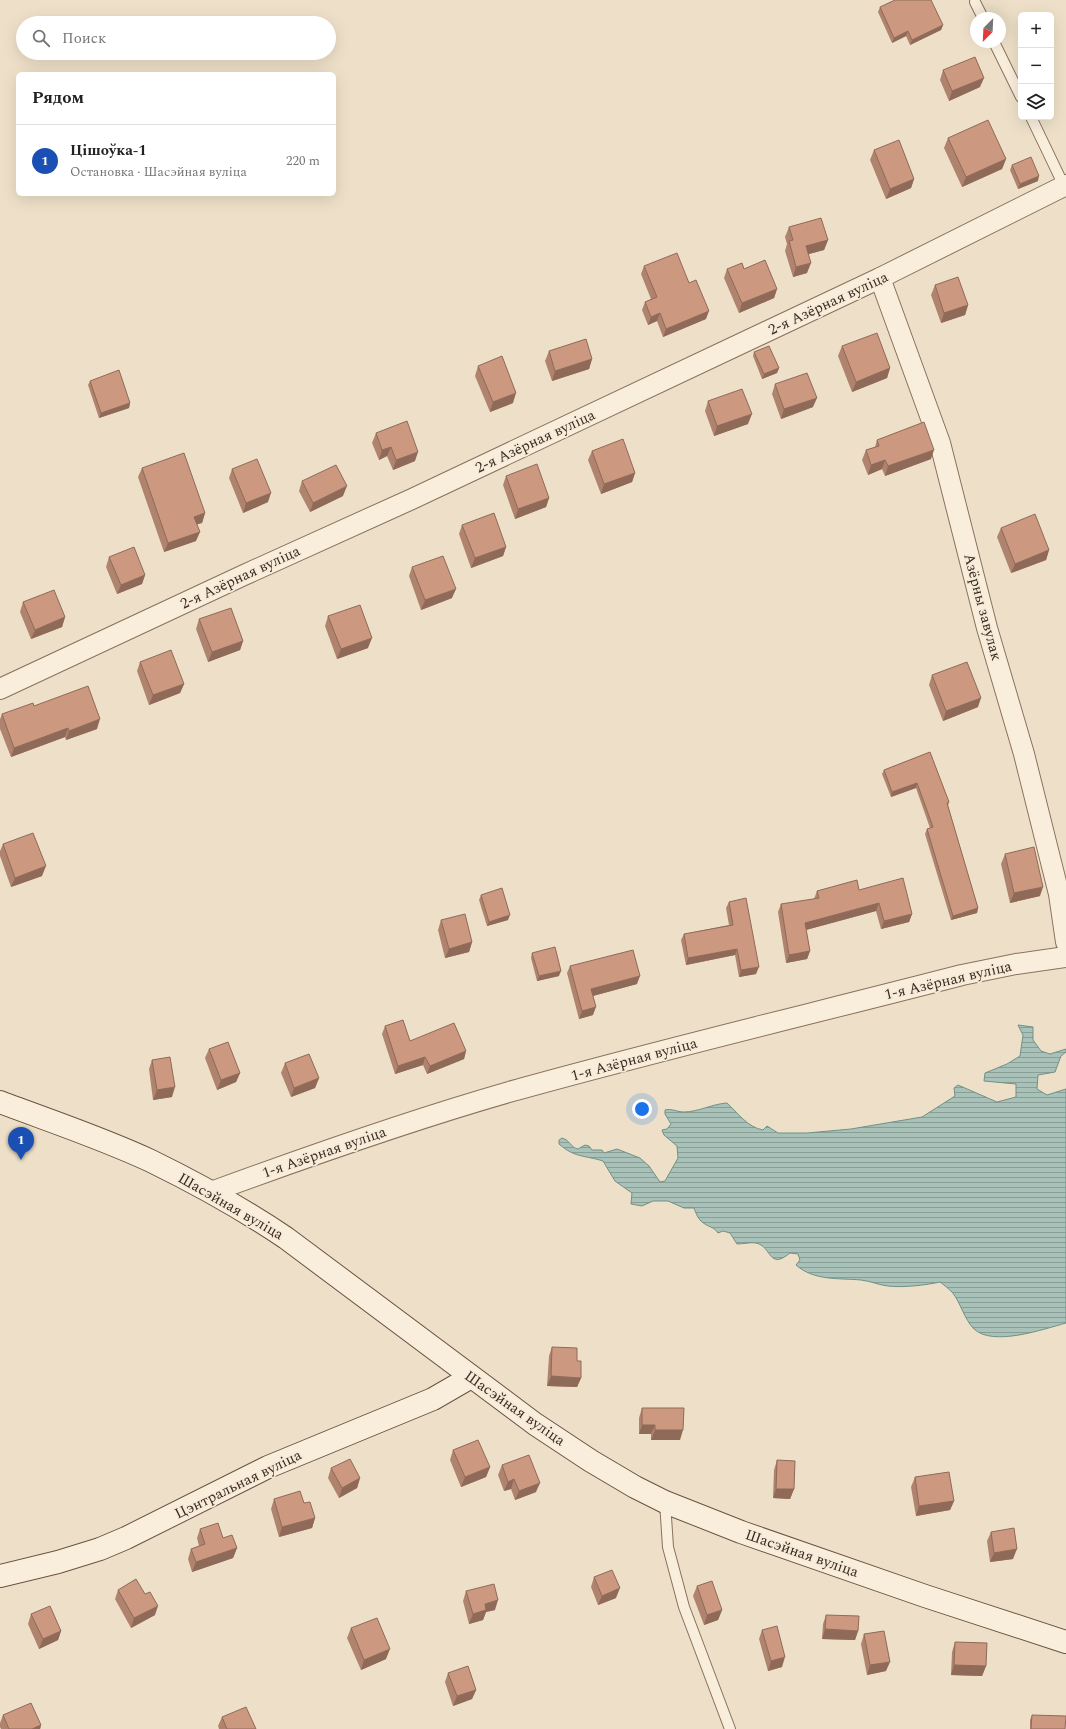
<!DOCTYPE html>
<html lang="ru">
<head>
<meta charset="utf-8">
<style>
	:root { --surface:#fff; --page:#f6f6f6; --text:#222; --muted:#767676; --line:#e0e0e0; --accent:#0f766e }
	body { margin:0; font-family:Spectral,serif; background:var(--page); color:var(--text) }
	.controls { position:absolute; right:12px; top:12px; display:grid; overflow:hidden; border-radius:6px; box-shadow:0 4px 16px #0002 }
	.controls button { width:36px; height:36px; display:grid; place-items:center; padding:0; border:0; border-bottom:1px solid var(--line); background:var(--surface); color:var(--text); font:20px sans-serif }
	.compass { position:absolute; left:970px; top:12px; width:36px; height:36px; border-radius:50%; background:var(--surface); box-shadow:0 4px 16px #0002; rotate:204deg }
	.you { position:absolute; left:642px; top:1109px; width:14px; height:14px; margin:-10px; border:3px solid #fff; border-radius:50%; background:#1a73e8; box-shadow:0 0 0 6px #1a73e833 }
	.badge { display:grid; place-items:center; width:26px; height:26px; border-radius:50%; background:var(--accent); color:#fff; font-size:13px; font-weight:700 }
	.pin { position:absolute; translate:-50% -33px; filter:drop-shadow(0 1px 2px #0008) }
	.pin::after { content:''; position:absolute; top:21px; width:14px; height:12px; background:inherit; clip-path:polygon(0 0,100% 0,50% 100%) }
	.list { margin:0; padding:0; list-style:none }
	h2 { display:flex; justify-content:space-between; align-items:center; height:52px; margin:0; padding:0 16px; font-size:17px }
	h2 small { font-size:13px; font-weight:400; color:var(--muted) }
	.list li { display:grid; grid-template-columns:26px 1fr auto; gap:12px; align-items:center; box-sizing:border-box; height:72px; padding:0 16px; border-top:1px solid var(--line) }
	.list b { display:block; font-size:15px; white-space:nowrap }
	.list p { margin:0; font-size:13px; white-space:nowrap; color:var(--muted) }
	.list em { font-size:13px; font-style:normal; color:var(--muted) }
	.icon { flex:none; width:22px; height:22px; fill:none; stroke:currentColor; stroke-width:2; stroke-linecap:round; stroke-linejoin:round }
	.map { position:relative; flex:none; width:1066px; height:1729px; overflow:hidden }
	.search { position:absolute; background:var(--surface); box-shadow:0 4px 16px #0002; left:16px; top:16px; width:320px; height:44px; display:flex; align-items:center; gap:10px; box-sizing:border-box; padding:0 14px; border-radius:22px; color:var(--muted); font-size:15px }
	.panel { position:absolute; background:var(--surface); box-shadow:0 4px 16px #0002; left:16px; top:72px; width:320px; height:124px; border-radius:6px }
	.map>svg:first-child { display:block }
</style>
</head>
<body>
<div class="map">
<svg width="1066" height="1729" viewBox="0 0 1066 1729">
	<defs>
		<pattern id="water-rules" width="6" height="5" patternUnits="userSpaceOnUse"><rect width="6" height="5" fill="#a9c2b9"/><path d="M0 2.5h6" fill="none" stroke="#8b9e96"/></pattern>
	</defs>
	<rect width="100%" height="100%" fill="#eee0c8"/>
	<path fill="url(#water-rules)" stroke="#6f9186" d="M1018,1025l15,2v13l8,11 9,3 16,-5v3l-5,4 -6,16 -17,3 -1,14 10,6 19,-6v234c-22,6 -73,24 -92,6 -10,-10 -13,-26 -22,-37 -3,-3 -8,-7 -12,-10 -13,3 -38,6 -52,4 -9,-1 -18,-5 -27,-6 -22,-2 -47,1 -65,-15l4,-5 -2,-6 -8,-1c-22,18 -18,-7 -34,-10 -5,-1 -13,1 -19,1l-7,-11 -7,-2 -5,2c-4,-6 -7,-5 -13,-9 -6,-3 -9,-10 -11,-16h-10l-16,-7h-15l-11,5 -11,-2 1,-11 -17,-12 -12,-20c-19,-6 -28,-3 -44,-17v-4l3,-2c8,2 9,10 16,11l7,-4 4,1 3,4h10l2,3 13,-4 23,9 9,8 11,16 5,-1 13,-23 -1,-12 -13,-11 -2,-5 5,-1 4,-5 -6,-10v-4c6,-2 12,2 19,2 14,0 28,-8 43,-9 11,10 20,24 36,27l4,-4 11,7h29l44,-4 71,-12 33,-21 -1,-8 4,-3 39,17 19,-5v-13l-32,-3 1,-8 22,-9 13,-8 3,-21z"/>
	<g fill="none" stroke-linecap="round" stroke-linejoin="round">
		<g stroke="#8a715d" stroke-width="12">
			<g id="lane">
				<path d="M975,2l8,16"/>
				<path d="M994,42l27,55"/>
				<path d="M1031,117l33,69"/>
				<path d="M665,1502l3,45 16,60 46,122"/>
			</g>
		</g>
		<g stroke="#8a715d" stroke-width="22">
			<g id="street">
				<path d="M880,278l60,165 47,185 37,126 35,140 7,48"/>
				<path d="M0,689l244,-114 168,-76 468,-221 186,-93"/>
				<path d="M211,1192c98,-36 197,-71 298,-100 150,-42 302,-78 453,-117l54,-11 50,-7"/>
			</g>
		</g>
		<g stroke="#6c5240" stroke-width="24">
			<g id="secondary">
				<path d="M0,1102c50,19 102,36 151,59 47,23 92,48 135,77l249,186 56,37 44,26 30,15 76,30 184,64 141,46"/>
				<path d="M0,1576l58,-14 42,-13 26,-11 142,-71 165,-68 38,-22"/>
			</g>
		</g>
		<use href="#lane" stroke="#f9eedc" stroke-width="10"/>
		<use href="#street" stroke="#f9eedc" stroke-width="20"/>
		<use href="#secondary" stroke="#f9eedc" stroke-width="22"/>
	</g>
	<g fill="#af836d">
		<path d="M880,7l63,18 -2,5 -31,15 -4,-9 -14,7 -14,-31z"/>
		<path d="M943,70l37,17 -31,14 -9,-21z"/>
		<path d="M948,138l58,21 -4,10 -40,18 -18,-39z"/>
		<path d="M874,150l40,29 -3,9 -25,11 -16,-39z"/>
		<path d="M1012,165l26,16 -20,8 -8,-19z"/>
		<path d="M789,227l39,13 -4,10 -16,4 -1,19 -14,4 -8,-26 2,-7 -2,-7z"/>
		<path d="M644,266l45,17 17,36 -43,18 -6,-16 -9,4 -6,-15 3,-8 6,-3 -10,-25z"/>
		<path d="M727,269h17l33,20 -3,9 -35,15 -15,-35z"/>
		<path d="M935,285l33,20 -3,10 -24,8 -10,-28z"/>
		<path d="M842,346l48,22 -3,10 -35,14 -14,-36z"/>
		<path d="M549,351l43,8 -3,10 -37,12 -7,-20z"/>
		<path d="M754,352l25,16 -2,5 -15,6 -9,-23z"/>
		<path d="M478,366l35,37 -23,9 -15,-36z"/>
		<path d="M90,381l40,22 -1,5 -30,10 -11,-33z"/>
		<path d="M775,384l38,23 -32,12 -9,-25z"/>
		<path d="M708,401l40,23 -34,12 -9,-25z"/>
		<path d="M376,433l39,28 -22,9 -6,-14 -8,4 -7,-17z"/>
		<path d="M877,440l54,19 -46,17 -3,-7 -14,6 -6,-15 4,-10 9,-3z"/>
		<path d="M592,451l43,22 -3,9 -31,12 -13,-34z"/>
		<path d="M142,468l63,45 -3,10 -5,1 -1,17 -32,11 -26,-75z"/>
		<path d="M232,469l36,33 -25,11 -14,-35z"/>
		<path d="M506,476l43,22 -3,9 -31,12 -12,-34z"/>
		<path d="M302,481l41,15 -33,16 -11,-21z"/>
		<path d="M462,525l44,22 -3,9 -32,12 -12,-34z"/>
		<path d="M1001,528l48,22 -3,10 -35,13 -14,-36z"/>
		<path d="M109,557l36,18 -3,9 -25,10 -11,-27z"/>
		<path d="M412,567l40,31 -31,12 -12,-34z"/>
		<path d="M23,602l42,15 -3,10 -31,12 -11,-27z"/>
		<path d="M328,616l40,32 -31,11 -12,-33z"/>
		<path d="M199,619l44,22 -3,9 -32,12 -12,-33z"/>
		<path d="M140,662l44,22 -4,9 -31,12 -12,-34z"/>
		<path d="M932,675l46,32 -35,14 -14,-36z"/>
		<path d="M34,706l63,23 -31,11 -1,-3 -54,20 -11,-28v-10l2,-5z"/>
		<path d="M930,752l19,50 -1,4 30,102 -1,5 -26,7 -26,-86 2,-5 3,-1 -14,-40 -25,9 -9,-23 2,-4z"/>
		<path d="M3,844l39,32 -31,11 -11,-31v-5z"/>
		<path d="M1005,854l35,42 -30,7 -9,-39z"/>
		<path d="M859,890l53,24 -3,8 -28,7 -5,-18 -70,19 4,21 -3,8 -21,4 -8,-51 3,-8 33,-5 3,-8z"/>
		<path d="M481,895l27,25 -21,6 -8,-26z"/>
		<path d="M729,902l27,72 -17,3 -4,-22 -49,10 -5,-25 3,-6 45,-9 -3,-17z"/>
		<path d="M441,920l31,22 -3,10 -24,6 -7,-28z"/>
		<path d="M532,953l27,23 -22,5 -6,-23z"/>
		<path d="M570,966l67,18 -44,12v19l-14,4 -12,-46z"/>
		<path d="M385,1026l25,15 56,10 -2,8 -37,15 -4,-9 -28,9 -13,-40z"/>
		<path d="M209,1049l31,24 -4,9 -19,8 -12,-32z"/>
		<path d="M152,1060l20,37 -19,3 -4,-31z"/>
		<path d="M285,1063l34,15 -4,10 -24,9 -10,-24z"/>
		<path d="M552,1347l25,14 4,17 -4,9 -30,-1 2,-30z"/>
		<path d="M642,1408l38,32h-29v-6h-12v-16z"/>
		<path d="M453,1450l37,17 -4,10 -25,10 -11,-27z"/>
		<path d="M777,1460l17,29 -4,10 -17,-1 1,-28z"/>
		<path d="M502,1465l34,27 -21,8 -4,-11 -7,2 -6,-16z"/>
		<path d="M331,1468l29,10 -3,10 -18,10 -11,-20z"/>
		<path d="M915,1477l39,24 -4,9 -34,6 -5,-29z"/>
		<path d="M274,1499l30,4 11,15 -3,10 -33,9 -8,-28z"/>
		<path d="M200,1529l23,9 14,10 -4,10 -41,14 -4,-13 3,-10 8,-3 -2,-8z"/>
		<path d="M991,1532l22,27 -23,3 -3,-21z"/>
		<path d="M594,1577l22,21 -18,7 -7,-18z"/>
		<path d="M697,1586l25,24 -4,10 -14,5 -11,-29z"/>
		<path d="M118,1590l37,25 -24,13 -16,-29z"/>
		<path d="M466,1591l29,19 -9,2 -3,8 -14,4 -6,-23z"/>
		<path d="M31,1614l30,17 -3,9 -19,9 -11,-25z"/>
		<path d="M826,1615l32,16 -3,9 -33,-1 1,-15z"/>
		<path d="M351,1628l35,31 -25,11 -14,-32z"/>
		<path d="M762,1630l20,37 -14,4 -9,-32z"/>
		<path d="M864,1634l22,37 -19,4 -6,-31z"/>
		<path d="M955,1642l31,24 -4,10 -31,-1 1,-23z"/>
		<path d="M448,1673l28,17 -4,9 -19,7 -8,-24z"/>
		<path d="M3,1715l38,10 -1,4h-39l-1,-2v-4z"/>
		<path d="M1032,1715l33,14h-35v-9z"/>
		<path d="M222,1717l34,12h-37l-1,-3z"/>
	</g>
	<g fill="#8f6a59">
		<path d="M943,25l-2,5 -31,15 2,-5z"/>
		<path d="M908,31l-2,5 -14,7 2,-5z"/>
		<path d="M984,78l-4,9 -31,14 3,-10z"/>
		<path d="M1006,159l-4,10 -40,18 4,-10z"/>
		<path d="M1039,176l-1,5 -20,8 2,-5z"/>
		<path d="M914,179l-3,9 -25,11 4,-10z"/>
		<path d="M828,240l-4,10 -22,6 4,-10z"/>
		<path d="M811,263l-4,10 -14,4 3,-10z"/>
		<path d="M777,289l-3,9 -35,15 3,-10z"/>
		<path d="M968,305l-3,10 -24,8 3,-10z"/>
		<path d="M709,311l-3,8 -43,18 3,-8z"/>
		<path d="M660,313l-3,8 -9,4 3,-8z"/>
		<path d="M592,359l-3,10 -37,12 3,-10z"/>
		<path d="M779,368l-2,5 -15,6 2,-5z"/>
		<path d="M890,368l-3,10 -35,14 4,-10z"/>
		<path d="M516,393l-3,10 -23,9 3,-10z"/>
		<path d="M817,398l-4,9 -32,12 3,-10z"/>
		<path d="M130,403l-1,5 -30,10 2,-5z"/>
		<path d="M752,414l-4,10 -34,12 3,-10z"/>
		<path d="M391,447l-4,9 -8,4 3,-10z"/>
		<path d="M934,450l-3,9 -46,17 3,-10z"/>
		<path d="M418,452l-3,9 -22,9 3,-10z"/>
		<path d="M885,460l-3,9 -14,6 3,-10z"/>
		<path d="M635,473l-3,9 -31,12 3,-10z"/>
		<path d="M347,486l-4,10 -33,16 3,-9z"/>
		<path d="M271,493l-3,9 -25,11 3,-10z"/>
		<path d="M549,498l-3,9 -31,12 3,-10z"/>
		<path d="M205,513l-3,10 -11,3 3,-9z"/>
		<path d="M200,532l-4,9 -32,11 4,-9z"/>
		<path d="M506,547l-3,9 -32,12 4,-10z"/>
		<path d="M1049,550l-3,10 -35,13 4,-9z"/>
		<path d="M145,575l-3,9 -25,10 4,-9z"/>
		<path d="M456,589l-4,9 -31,12 4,-10z"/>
		<path d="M65,617l-3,10 -31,12 4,-9z"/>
		<path d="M372,638l-4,10 -31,11 4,-10z"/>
		<path d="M243,641l-3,9 -32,12 4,-10z"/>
		<path d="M184,684l-4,9 -31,12 4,-10z"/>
		<path d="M981,698l-3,9 -35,14 3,-10z"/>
		<path d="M100,719l-3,10 -31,11 3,-9z"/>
		<path d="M68,728l-3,9 -54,20 3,-9z"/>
		<path d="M917,783l-1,5 -25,9 1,-5z"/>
		<path d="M46,866l-4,10 -31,11 4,-9z"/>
		<path d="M1043,887l-3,9 -30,7 4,-10z"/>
		<path d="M879,903l-3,8 -74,20 3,-8z"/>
		<path d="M978,908l-1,5 -26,7 2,-4z"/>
		<path d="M912,914l-3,8 -28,7 3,-8z"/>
		<path d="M510,915l-2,5 -21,6 2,-4z"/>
		<path d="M472,942l-3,10 -24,6 4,-9z"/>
		<path d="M737,949l-2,6 -49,10 2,-7z"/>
		<path d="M810,951l-3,8 -21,4 3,-8z"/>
		<path d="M759,967l-3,7 -17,3 2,-7z"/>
		<path d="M561,971l-2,5 -22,5 2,-5z"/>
		<path d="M640,976l-3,8 -48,13 2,-8z"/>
		<path d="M596,1007l-3,8 -14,4 3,-8z"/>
		<path d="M466,1051l-2,8 -37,15 3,-8z"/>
		<path d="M425,1057l-2,8 -28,9 3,-8z"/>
		<path d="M240,1073l-4,9 -19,8 4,-10z"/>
		<path d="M319,1078l-4,10 -24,9 3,-9z"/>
		<path d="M175,1087l-3,10 -19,3 4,-10z"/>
		<path d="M551,1376l30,2 -4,9 -30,-1z"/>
		<path d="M642,1425h13l-4,9h-12z"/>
		<path d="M655,1430h28l-3,10h-29z"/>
		<path d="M490,1467l-4,10 -25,10 4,-10z"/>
		<path d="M360,1478l-3,10 -18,10 3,-10z"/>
		<path d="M514,1479l-3,10 -7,2 4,-9z"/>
		<path d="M540,1483l-4,9 -21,8 4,-9z"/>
		<path d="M776,1489h18l-4,10 -17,-1z"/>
		<path d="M954,1501l-4,9 -34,6 3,-10z"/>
		<path d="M315,1518l-3,10 -33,9 3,-10z"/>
		<path d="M237,1548l-4,10 -41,14 4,-10z"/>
		<path d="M1017,1549l-4,10 -23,3 4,-9z"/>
		<path d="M620,1588l-4,10 -18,7 4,-9z"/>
		<path d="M498,1600l-3,10 -9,2 -3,8 -14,4 4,-10 12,-10z"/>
		<path d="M158,1606l-3,9 -24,13 3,-10z"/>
		<path d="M722,1610l-4,10 -14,5 3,-10z"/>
		<path d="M825,1629l33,2 -3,9 -33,-1z"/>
		<path d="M61,1631l-3,9 -19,9 4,-10z"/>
		<path d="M390,1649l-4,10 -25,11 3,-10z"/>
		<path d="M785,1657l-3,10 -14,4 3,-10z"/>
		<path d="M890,1662l-4,9 -19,4 3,-10z"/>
		<path d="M954,1665l32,1 -4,10 -31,-1z"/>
		<path d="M476,1690l-4,9 -19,7 4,-10z"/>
		<path d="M41,1725l-1,4h-8z"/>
	</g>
	<g fill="#cc987f" stroke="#8f6a59">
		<path d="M895,0h36l12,25 -31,15 -4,-9 -14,7 -14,-31z"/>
		<path d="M975,57l9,21 -32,13 -9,-21z"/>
		<path d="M988,120l18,39 -40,18 -18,-39z"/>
		<path d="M899,140l15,39 -24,10 -16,-39z"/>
		<path d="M1031,157l8,19 -19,8 -8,-19z"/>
		<path d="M821,218l7,22 -22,6 5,17 -15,4 -7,-26 4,-1 -4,-13z"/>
		<path d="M677,253l12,30 7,-3 13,31 -43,18 -6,-16 -9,4 -6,-15 12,-5 -13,-31z"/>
		<path d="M765,260l12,29 -35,14 -15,-34 15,-6 2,6z"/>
		<path d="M958,277l10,28 -24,8 -9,-28z"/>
		<path d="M877,333l13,35 -34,14 -14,-36z"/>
		<path d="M586,339l6,20 -37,12 -6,-20z"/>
		<path d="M769,346l10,22 -15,6 -10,-22z"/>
		<path d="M502,356l14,37 -23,9 -15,-36z"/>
		<path d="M119,370l11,33 -29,10 -11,-32z"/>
		<path d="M807,373l10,25 -33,11 -9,-25z"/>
		<path d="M742,389l10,25 -35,12 -9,-25z"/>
		<path d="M407,421l11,31 -22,8 -5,-13 -9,3 -6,-17z"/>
		<path d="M924,422l10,28 -46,16 -3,-6 -14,5 -5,-15 13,-4 -2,-6z"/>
		<path d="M623,439l12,34 -31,11 -12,-33z"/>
		<path d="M184,453l21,60 -11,4 6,15 -32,11 -26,-75z"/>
		<path d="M257,459l14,34 -25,10 -14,-34z"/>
		<path d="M537,464l12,34 -31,11 -12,-33z"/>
		<path d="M336,465l11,21 -34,17 -11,-22z"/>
		<path d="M494,513l12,34 -31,11 -13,-33z"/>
		<path d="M1035,514l14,36 -34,14 -14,-36z"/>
		<path d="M134,547l11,28 -24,10 -12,-28z"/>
		<path d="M443,556l13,33 -31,11 -13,-33z"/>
		<path d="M54,590l11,27 -30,13 -12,-28z"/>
		<path d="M360,605l12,33 -31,11 -13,-33z"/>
		<path d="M231,608l12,33 -31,11 -13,-33z"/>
		<path d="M171,650l13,34 -31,11 -13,-33z"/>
		<path d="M967,662l14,36 -35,13 -14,-36z"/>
		<path d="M88,686l12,33 -31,12 -1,-3 -54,20 -12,-34 31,-11 1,3z"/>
		<path d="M930,752l19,50 -2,1 31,105 -25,8 -26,-87 6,-2 -16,-44 -25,9 -8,-22z"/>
		<path d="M33,833l13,33 -31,12 -12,-34z"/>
		<path d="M1034,847l9,40 -29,6 -9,-39z"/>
		<path d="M903,878l9,36 -28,7 -5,-18 -74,20 5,28 -21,4 -8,-51 38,-6 -2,-7 40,-11 2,10z"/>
		<path d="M502,888l8,27 -21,7 -8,-27z"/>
		<path d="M746,898l13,69 -18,3 -4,-21 -49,9 -4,-24 49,-9 -4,-23z"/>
		<path d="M465,914l7,28 -23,7 -8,-29z"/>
		<path d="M555,947l6,24 -22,5 -7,-23z"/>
		<path d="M633,950l7,26 -49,13 5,18 -14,4 -12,-45z"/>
		<path d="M403,1020l7,21 44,-18 12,28 -36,15 -5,-9 -27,9 -13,-40z"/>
		<path d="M228,1042l12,31 -19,7 -12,-31z"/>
		<path d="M309,1054l10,24 -25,10 -9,-25z"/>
		<path d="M170,1057l5,30 -18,3 -5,-30z"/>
		<path d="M552,1347l25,1v13h4v17l-30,-2z"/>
		<path d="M642,1408h42l-1,22h-28v-5h-13z"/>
		<path d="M478,1440l12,27 -25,10 -12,-27z"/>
		<path d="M529,1455l11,28 -21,8 -5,-12 -6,3 -6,-17z"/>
		<path d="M350,1459l10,19 -18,10 -11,-20z"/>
		<path d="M777,1460l18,1 -1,28h-18z"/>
		<path d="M949,1472l5,29 -35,5 -4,-29z"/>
		<path d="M300,1491l4,12 6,-1 5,16 -33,9 -8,-28z"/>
		<path d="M218,1523l5,15 9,-3 5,13 -41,14 -5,-13 14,-5 -5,-15z"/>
		<path d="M1014,1528l3,21 -23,4 -3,-21z"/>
		<path d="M612,1570l8,18 -18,8 -8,-19z"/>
		<path d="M136,1579l9,15 5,-2 8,14 -24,12 -16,-28z"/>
		<path d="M712,1581l10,29 -15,5 -10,-29z"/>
		<path d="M494,1584l4,16 -13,4 1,6 -13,4 -7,-23z"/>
		<path d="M50,1606l11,25 -18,8 -12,-25z"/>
		<path d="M826,1615l33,1 -1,15 -33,-2z"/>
		<path d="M377,1618l13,31 -26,11 -13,-32z"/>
		<path d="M777,1626l8,31 -14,4 -9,-31z"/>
		<path d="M884,1631l6,31 -20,3 -6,-31z"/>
		<path d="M955,1642l32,1 -1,23 -32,-1z"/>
		<path d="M468,1666l8,24 -19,6 -9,-23z"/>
		<path d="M31,1703l10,22 -9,4h-23l-6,-14z"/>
		<path d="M246,1707l10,22h-29l-5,-12z"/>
		<path d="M1032,1715l34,1 -1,13h-34z"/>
	</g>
	<g text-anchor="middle" stroke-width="3.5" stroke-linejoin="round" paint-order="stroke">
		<g font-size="15" fill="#3b2b20" stroke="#f6ead8">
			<text transform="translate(828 303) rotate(-25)" y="5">2-я Азёрная вуліца</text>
			<text transform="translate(535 441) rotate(-25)" y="5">2-я Азёрная вуліца</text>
			<text transform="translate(240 577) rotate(-25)" y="5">2-я Азёрная вуліца</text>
			<text transform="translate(983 607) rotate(75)" y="5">Азёрны завулак</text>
			<text transform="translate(948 980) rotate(-13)" y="5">1-я Азёрная вуліца</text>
			<text transform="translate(634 1059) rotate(-15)" y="5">1-я Азёрная вуліца</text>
			<text transform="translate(324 1152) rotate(-19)" y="5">1-я Азёрная вуліца</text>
			<text transform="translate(231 1206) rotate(30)" y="5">Шасэйная вуліца</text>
			<text transform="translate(515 1408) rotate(35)" y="5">Шасэйная вуліца</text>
			<text transform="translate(238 1484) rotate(-26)" y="5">Цэнтральная вуліца</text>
			<text transform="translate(802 1553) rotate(19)" y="5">Шасэйная вуліца</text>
		</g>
	</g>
</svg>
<div class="controls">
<button>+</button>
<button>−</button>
<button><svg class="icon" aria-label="layers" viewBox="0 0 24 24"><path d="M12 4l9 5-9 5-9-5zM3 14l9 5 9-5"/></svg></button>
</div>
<svg class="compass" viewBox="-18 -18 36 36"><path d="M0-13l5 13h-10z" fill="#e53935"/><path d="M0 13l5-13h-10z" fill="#767676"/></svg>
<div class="you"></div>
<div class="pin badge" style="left:21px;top:1160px;background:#1a4fb4">1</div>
<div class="search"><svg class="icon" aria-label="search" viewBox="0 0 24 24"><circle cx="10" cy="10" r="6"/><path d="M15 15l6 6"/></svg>Поиск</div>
<section class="panel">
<h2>Рядом<small></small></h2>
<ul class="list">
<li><span class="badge" style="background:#1a4fb4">1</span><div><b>Цішоўка-1</b><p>Остановка · Шасэйная вуліца</p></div><em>220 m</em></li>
</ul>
</section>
</div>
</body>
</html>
